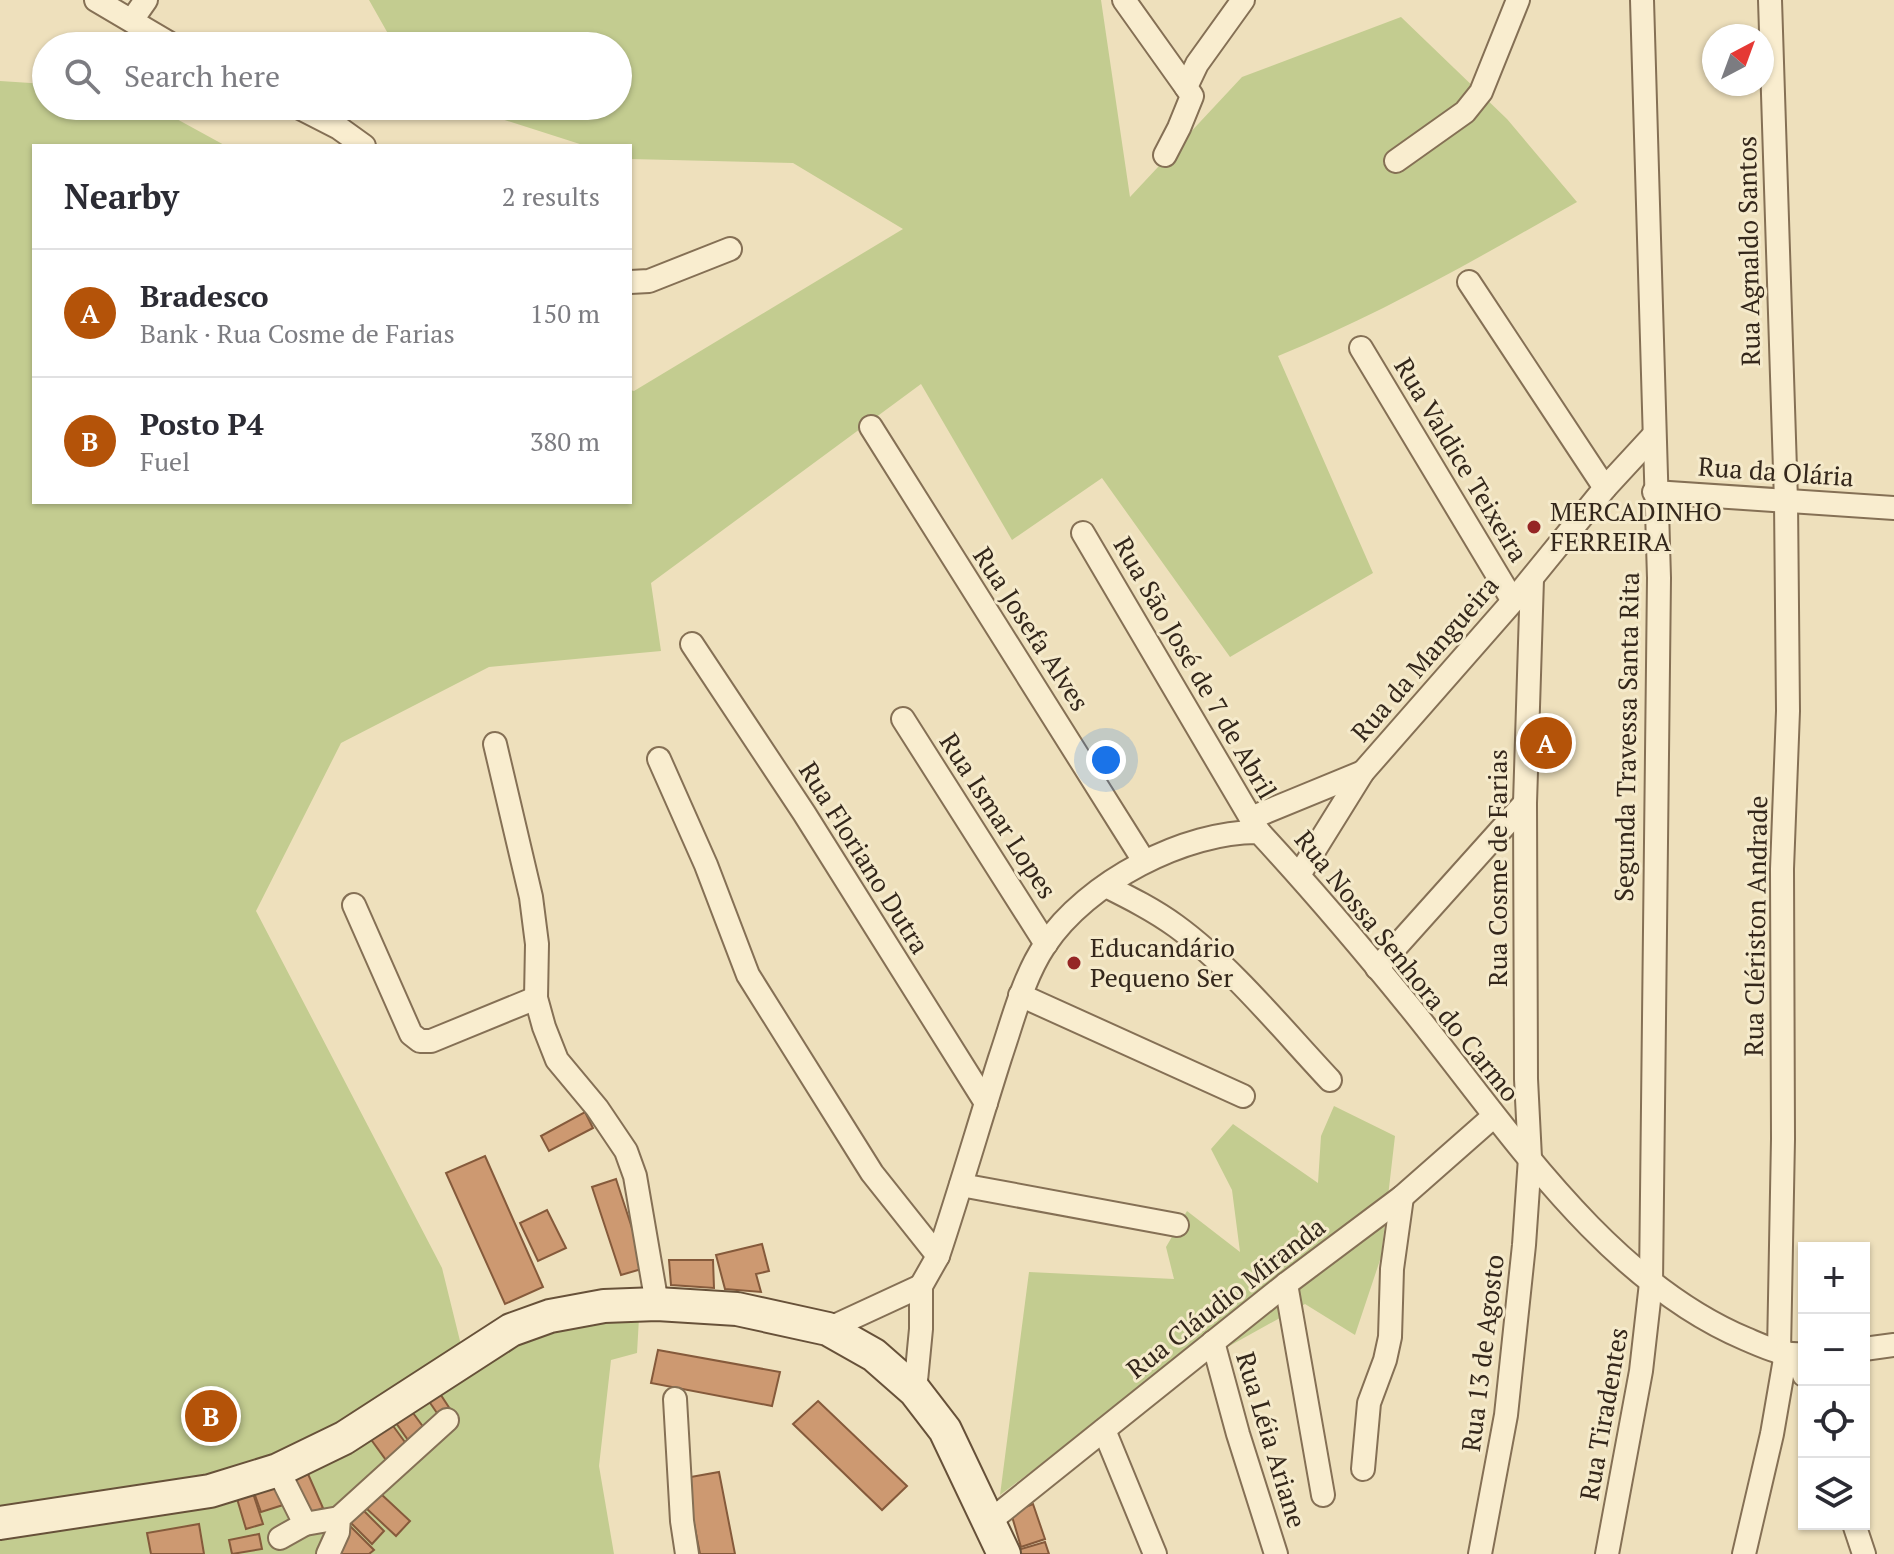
<!DOCTYPE html>
<html lang="en">
<head>
<meta charset="utf-8">
<style>
	:root { --surface:#fff; --page:#f7f7f7; --text:#2b2b33; --muted:#7c7c81; --line:#e1e1e2; --accent:#b45309 }
	body { margin:0; font-family:"PT Serif",serif; background:var(--page); color:var(--text) }
	.controls { position:absolute; right:24px; bottom:24px; display:grid; overflow:hidden; border-radius:0px; box-shadow:0 2px 6px #0004 }
	.controls button { width:72px; height:72px; display:grid; place-items:center; padding:0; border:0; border-bottom:2px solid var(--line); background:var(--surface); color:var(--text); font:40px sans-serif }
	.compass { position:absolute; left:1702px; top:24px; width:72px; height:72px; border-radius:50%; background:var(--surface); box-shadow:0 2px 6px #0004; rotate:41deg }
	.you { position:absolute; left:1106px; top:760px; width:28px; height:28px; margin:-20px; border:6px solid #fff; border-radius:50%; background:#1a73e8; box-shadow:0 0 0 12px #1a73e833 }
	.badge { display:grid; place-items:center; width:52px; height:52px; border-radius:50%; background:var(--accent); color:#fff; font-size:26px; font-weight:700 }
	.pin { position:absolute; translate:-50% -50%; border:4px solid #fff; box-shadow:0 2px 8px #0006 }
	.list { margin:0; padding:0; list-style:none }
	h2 { display:flex; justify-content:space-between; align-items:center; height:104px; margin:0; padding:0 32px; font-size:34px }
	h2 small { font-size:26px; font-weight:400; color:var(--muted) }
	.list li { display:grid; grid-template-columns:52px 1fr auto; gap:24px; align-items:center; box-sizing:border-box; height:128px; padding:0 32px; border-top:2px solid var(--line) }
	.list b { display:block; font-size:30px; white-space:nowrap }
	.list p { margin:0; font-size:26px; white-space:nowrap; color:var(--muted) }
	.list em { font-size:26px; font-style:normal; color:var(--muted) }
	.icon { flex:none; width:44px; height:44px; fill:none; stroke:currentColor; stroke-width:2; stroke-linecap:round; stroke-linejoin:round }
	.map { position:relative; flex:none; width:1894px; height:1554px; overflow:hidden }
	.search { position:absolute; background:var(--surface); box-shadow:0 2px 6px #0004; left:32px; top:32px; width:600px; height:88px; display:flex; align-items:center; gap:20px; box-sizing:border-box; padding:0 28px; border-radius:44px; color:var(--muted); font-size:30px }
	.panel { position:absolute; background:var(--surface); box-shadow:0 2px 6px #0004; left:32px; top:144px; width:600px; height:360px; border-radius:0px }
	.map>svg:first-child { display:block }
</style>
</head>
<body>
<div class="map">
<svg width="1894" height="1554" viewBox="0 0 1894 1554">
	<rect width="100%" height="100%" fill="#eee0bc"/>
	<g fill="#c3cc90">
		<path d="M369,0h732l29,197 112,-120 159,-60 106,102 70,83c-99,56 -194,111 -299,154l95,217 -143,84 -128,-179 -90,62 -91,-156 -270,199 10,68 -172,16 -148,76 -85,168 186,357 19,77 178,-27 -2,35 -26,7 -12,106 15,88h-614v-1473l46,3v22h107l73,40h-192v356h596v-112l4,1 269,-162 -110,-66 -163,-4v-13h-44l-125,-40h157v-60h-223z"/>
		<path d="M1334,1106l61,30 -14,121 -26,78 -50,-31 -196,109 -109,82 29,-223 145,7 -8,-32 21,-36 53,41 -8,-62 -21,-41 22,-25 85,59 3,-47z"/>
	</g>
	<g fill="#cd9971" stroke="#855a3b" stroke-width="2">
		<path d="M585,1112l8,16 -44,23 -8,-15z"/>
		<path d="M485,1156l58,131 -38,17 -59,-131z"/>
		<path d="M616,1179l29,89 -24,7 -29,-88z"/>
		<path d="M547,1210l19,38 -28,13 -18,-38z"/>
		<path d="M762,1244l7,27 -13,3 5,18 -36,-3 -9,-34z"/>
		<path d="M669,1260h44l1,28 -43,-3z"/>
		<path d="M658,1350l122,22 -8,34 -121,-23z"/>
		<path d="M435,1386l15,23 -11,7 -15,-22z"/>
		<path d="M818,1401l89,85 -25,24 -89,-86z"/>
		<path d="M405,1402l19,26 -16,12 -19,-27z"/>
		<path d="M388,1419l19,26 -21,15 -19,-26z"/>
		<path d="M719,1472l16,82h-35l-15,-76z"/>
		<path d="M308,1474l15,34 -18,8 -16,-34z"/>
		<path d="M275,1480l8,25 -22,7 -9,-25z"/>
		<path d="M251,1487l12,37 -17,5 -11,-37z"/>
		<path d="M381,1494l29,27 -14,15 -29,-27z"/>
		<path d="M1033,1504l12,35 -24,8 -10,-34z"/>
		<path d="M362,1509l22,22 -12,13 -22,-22z"/>
		<path d="M346,1522l28,28 -5,4h-28l-5,-4z"/>
		<path d="M199,1524l5,30h-53l-4,-21z"/>
		<path d="M259,1534l3,15 -30,5 -3,-14z"/>
		<path d="M1045,1542l4,12h-34l-1,-3z"/>
	</g>
	<g fill="none" stroke-linecap="round" stroke-linejoin="round">
		<g stroke="#857055" stroke-width="26">
			<g id="street">
				<path d="M96,0l78,46"/>
				<path d="M1124,0l62,87"/>
				<path d="M1770,0l16,501 2,210 -6,158 1,270 -4,213"/>
				<path d="M132,20l14,-20"/>
				<path d="M296,106l43,22 25,18"/>
				<path d="M1165,155l14,-27 13,-32 -6,-9 11,-23 46,-64"/>
				<path d="M1396,161l69,-49 16,-20 37,-92"/>
				<path d="M630,282l19,-1 81,-32"/>
				<path d="M1469,282l136,206 48,-52"/>
				<path d="M1361,348l152,253"/>
				<path d="M871,427l273,434"/>
				<path d="M1654,492l240,16"/>
				<path d="M1083,533l176,299"/>
				<path d="M692,644l112,169 182,290"/>
				<path d="M903,719l143,225"/>
				<path d="M495,744l36,153 6,47 -1,54 8,29 13,33 40,48 29,43 9,25 22,128"/>
				<path d="M659,759l47,106 42,110 124,198 66,83"/>
				<path d="M1251,818l112,-46"/>
				<path d="M1299,875l64,-103 150,-171 92,-113"/>
				<path d="M1106,886c24,12 48,24 70,40 55,40 107,104 154,154"/>
				<path d="M354,905l57,129 9,7h11l105,-43"/>
				<path d="M1377,968l148,-165"/>
				<path d="M1020,995l223,101"/>
				<path d="M961,1185l216,40"/>
				<path d="M1286,1284l37,211"/>
				<path d="M828,1329l93,-43"/>
				<path d="M1213,1342l25,92 38,120"/>
				<path d="M1864,1349l30,-4"/>
				<path d="M1797,1355l7,20"/>
				<path d="M915,1391l6,-62v-43l17,-30c22,-66 41,-132 62,-198 13,-38 23,-80 45,-113 42,-63 140,-114 214,-113 52,56 102,115 150,174 95,117 194,273 337,333 19,8 37,17 58,15"/>
				<path d="M675,1399l7,122 5,33"/>
				<path d="M1104,1430l51,124"/>
				<path d="M1363,1469l6,-66 16,-43 5,-23 2,-68 10,-72"/>
				<path d="M278,1470l27,54"/>
				<path d="M990,1521l296,-237 116,-87 92,-81"/>
				<path d="M1854,1524l10,30"/>
				<path d="M280,1538l25,-14 34,-6"/>
				<path d="M328,1554l10,-22 1,-14 108,-98"/>
				<path d="M1480,1554l26,-139 18,-170 6,-87 -4,-79 -1,-276 7,-224"/>
				<path d="M1607,1554l34,-183 10,-88 8,-705 -17,-578"/>
				<path d="M1744,1554l28,-120 14,-81"/>
			</g>
		</g>
		<g stroke="#675139" stroke-width="36">
			<path id="secondary" d="M0,1523l210,-32 68,-21 66,-32 167,-108 39,-14 54,-10 53,-2 80,5 91,20 46,26 41,36 30,39 59,124"/>
		</g>
		<use href="#street" stroke="#f9edcf" stroke-width="22"/>
		<use href="#secondary" stroke="#f9edcf" stroke-width="32"/>
	</g>
	<g fill="#952625" stroke="#f5eacb" stroke-width="3">
		<circle cx="1534" cy="527" r="8"/>
		<circle cx="1074" cy="963" r="8"/>
	</g>
	<g text-anchor="middle" stroke-width="6" stroke-linejoin="round" paint-order="stroke">
		<g font-size="26" fill="#34271b" stroke="#f5eacb">
			<text transform="translate(1749 251) rotate(-91)" y="9">Rua Agnaldo Santos</text>
			<text transform="translate(1461 460) rotate(59)" y="9">Rua Valdice Teixeira</text>
			<text transform="translate(1776 472) rotate(4)" y="9">Rua da Olária</text>
			<text transform="translate(1031 629) rotate(57)" y="9">Rua Josefa Alves</text>
			<text transform="translate(1425 659) rotate(-49)" y="9">Rua da Mangueira</text>
			<text transform="translate(1195 668) rotate(60)" y="9">Rua São José de 7 de Abril</text>
			<text transform="translate(1627 737) rotate(-89)" y="9">Segunda Travessa Santa Rita</text>
			<text transform="translate(998 816) rotate(57)" y="9">Rua Ismar Lopes</text>
			<text transform="translate(864 858) rotate(58)" y="9">Rua Floriano Dutra</text>
			<text transform="translate(1498 868) rotate(-90)" y="9">Rua Cosme de Farias</text>
			<text transform="translate(1756 926) rotate(-89)" y="9">Rua Clériston Andrade</text>
			<text transform="translate(1407 966) rotate(51)" y="9">Rua Nossa Senhora do Carmo</text>
			<text transform="translate(1226 1298) rotate(-38)" y="9">Rua Cláudio Miranda</text>
			<text transform="translate(1483 1353) rotate(-83)" y="9">Rua 13 de Agosto</text>
			<text transform="translate(1604 1414) rotate(-80)" y="9">Rua Tiradentes</text>
			<text transform="translate(1271 1440) rotate(73)" y="9">Rua Léia Ariane</text>
		</g>
		<g font-size="26" fill="#34271b" stroke="#f5eacb" text-anchor="start">
			<text x="1550" y="521">MERCADINHO<tspan x="1550" dy="30">FERREIRA</tspan></text>
			<text x="1090" y="957">Educandário<tspan x="1090" dy="30">Pequeno Ser</tspan></text>
		</g>
	</g>
</svg>
<div class="controls">
<button>+</button>
<button>−</button>
<button><svg class="icon" aria-label="locate" viewBox="0 0 24 24"><circle cx="12" cy="12" r="6"/><path d="M12 2v4M12 18v4M2 12h4M18 12h4"/></svg></button>
<button><svg class="icon" aria-label="layers" viewBox="0 0 24 24"><path d="M12 4l9 5-9 5-9-5zM3 14l9 5 9-5"/></svg></button>
</div>
<svg class="compass" viewBox="-18 -18 36 36"><path d="M0-13l5 13h-10z" fill="#e53935"/><path d="M0 13l5-13h-10z" fill="#7c7c81"/></svg>
<div class="you"></div>
<div class="pin badge" style="left:1546px;top:743px">A</div>
<div class="pin badge" style="left:211px;top:1416px">B</div>
<div class="search"><svg class="icon" aria-label="search" viewBox="0 0 24 24"><circle cx="10" cy="10" r="6"/><path d="M15 15l6 6"/></svg>Search here</div>
<section class="panel">
<h2>Nearby<small>2 results</small></h2>
<ul class="list">
<li><span class="badge">A</span><div><b>Bradesco</b><p>Bank · Rua Cosme de Farias</p></div><em>150 m</em></li>
<li><span class="badge">B</span><div><b>Posto P4</b><p>Fuel</p></div><em>380 m</em></li>
</ul>
</section>
</div>
</body>
</html>
